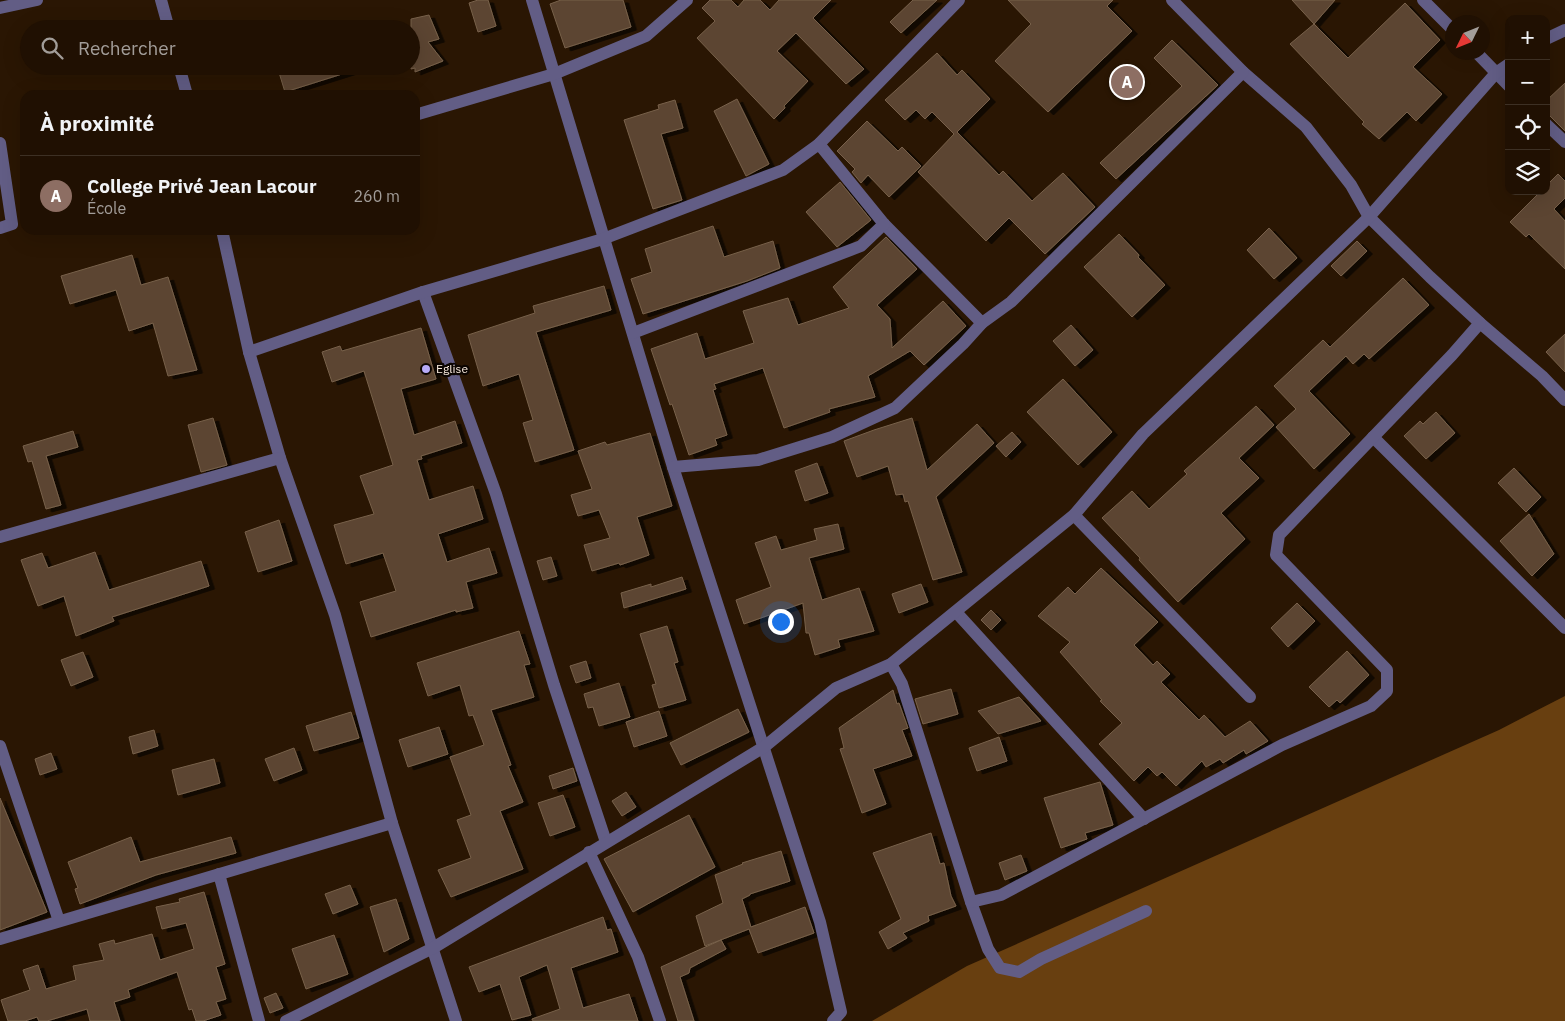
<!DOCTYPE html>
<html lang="fr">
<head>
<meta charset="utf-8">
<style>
	:root { --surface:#201002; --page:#2d1e11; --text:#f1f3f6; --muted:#a29d99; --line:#3d3024; --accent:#b7abf8 }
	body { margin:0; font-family:"IBM Plex Sans",sans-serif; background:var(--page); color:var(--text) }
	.controls { position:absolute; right:15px; top:15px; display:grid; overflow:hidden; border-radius:10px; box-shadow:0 5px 20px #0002 }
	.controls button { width:45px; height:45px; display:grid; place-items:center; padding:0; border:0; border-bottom:1px solid var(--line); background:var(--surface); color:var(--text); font:25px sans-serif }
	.compass { position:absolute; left:1445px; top:15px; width:45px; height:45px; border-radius:50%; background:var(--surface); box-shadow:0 5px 20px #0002; rotate:227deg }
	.you { position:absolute; left:780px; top:621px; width:18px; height:18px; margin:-12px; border:4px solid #fff; border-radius:50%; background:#1a73e8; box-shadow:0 0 0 8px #1a73e833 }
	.badge { display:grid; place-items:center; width:32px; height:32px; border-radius:50%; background:var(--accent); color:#fff; font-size:16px; font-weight:700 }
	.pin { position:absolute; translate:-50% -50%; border:2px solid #fff; box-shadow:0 1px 5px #0006 }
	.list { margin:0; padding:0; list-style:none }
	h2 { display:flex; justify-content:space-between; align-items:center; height:65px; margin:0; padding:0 20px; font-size:21px }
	h2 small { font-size:16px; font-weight:400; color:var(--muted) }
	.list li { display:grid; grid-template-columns:32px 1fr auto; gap:15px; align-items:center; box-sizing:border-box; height:80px; padding:0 20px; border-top:1px solid var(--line) }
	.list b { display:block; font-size:19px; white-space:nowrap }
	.list p { margin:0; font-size:16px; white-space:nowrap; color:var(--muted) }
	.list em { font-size:16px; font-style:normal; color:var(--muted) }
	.icon { flex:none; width:28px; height:28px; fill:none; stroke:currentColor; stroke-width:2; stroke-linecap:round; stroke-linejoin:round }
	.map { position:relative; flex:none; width:1565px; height:1021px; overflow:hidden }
	.search { position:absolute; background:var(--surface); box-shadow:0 5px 20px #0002; left:20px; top:20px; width:400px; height:55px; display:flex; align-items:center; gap:12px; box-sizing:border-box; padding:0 18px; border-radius:28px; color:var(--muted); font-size:19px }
	.panel { position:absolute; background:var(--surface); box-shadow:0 5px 20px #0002; left:20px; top:90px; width:400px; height:145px; border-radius:15px }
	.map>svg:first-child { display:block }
</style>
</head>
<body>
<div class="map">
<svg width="1565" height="1021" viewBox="0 0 1565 1021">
	<defs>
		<filter id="shadow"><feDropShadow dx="5.5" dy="3" stdDeviation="0" flood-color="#0009"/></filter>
	</defs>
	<rect width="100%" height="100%" fill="#2a1603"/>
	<path fill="#683f10" d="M1565,696v325h-693l95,-55 532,-236z"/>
	<g fill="#5b4530" stroke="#78614b" filter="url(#shadow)">
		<path d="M478,0h10l8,26 -18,6 -9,-29z"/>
		<path d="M561,0h62l8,27 -66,21 -15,-44z"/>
		<path d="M710,0h21l7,7 6,-7h16l10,10 9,-10h52l-18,18 51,51 -18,15 -50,-51 -19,18 31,30 -24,25 1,2 -11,11 -77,-81 18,-17 -13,-13z"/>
		<path d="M913,0h24l-36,33 -11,-11z"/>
		<path d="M1008,0h105l-6,6 25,25 -84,81 -53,-51 36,-37z"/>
		<path d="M1292,0h43l-21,24z"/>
		<path d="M1405,3l35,37 -27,27 29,27 -26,27 -9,-9 -28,27 -17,-15 2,-2 -74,-78 24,-20 34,34z"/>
		<path d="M429,15l10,24 -11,3 15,19 -28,11v-4l-4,1v-50z"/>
		<path d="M1172,40l46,45 -102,94 -16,-16 82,-77 -28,-28z"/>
		<path d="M937,53l20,22 5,-5 28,29 -33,33 42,43 4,-4 29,30 31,-28 32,34 -50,47 -36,-36 -23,23 -68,-69 36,-38 -22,-22 -7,7 -9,-9 -11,10 -20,-20z"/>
		<path d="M277,66h81v3l-73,23z"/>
		<path d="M1565,83v48l-19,-19v-11z"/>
		<path d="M737,99l32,65 -23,12 -32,-65z"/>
		<path d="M675,100l8,28 -22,6 21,66 -29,9 -29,-89 35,-11 -1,-4z"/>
		<path d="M867,121l31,30 4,-4 19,19 -32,31 -21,-22 -7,8 -9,-11 3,-3 -18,-18z"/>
		<path d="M1558,174l7,7v17l-11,11 11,12v48l-36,-35 -3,3 -16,-15 31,-31h5v-5z"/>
		<path d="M840,182l31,38 -34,27 -31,-35z"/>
		<path d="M713,226l11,31 49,-16 7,27 -33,13 -104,33 -12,-35 21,-7 -7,-23z"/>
		<path d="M1269,228l28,30 -23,21 -27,-29z"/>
		<path d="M1119,234l20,21 -1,2 27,28 -33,32 -48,-50z"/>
		<path d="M886,237l31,32 -40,36 13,14 2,29 51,-47 23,25 -42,39 -14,-14 -42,25 7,21 -46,12 1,3 -46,16 -21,-60 -49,16 2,5 -3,1 14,45 -12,4 2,6 -28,10 -17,-51 -2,1 -19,-56 46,-16 8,26 49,-16 -11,-32 45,-13 10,27 51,-17 -16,-21z"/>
		<path d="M1357,241l10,10 -26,25 -10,-10z"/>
		<path d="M132,255l9,30 27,-8 29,93 -29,6 -15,-53 -24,8 -13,-41 -46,14 -9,-28z"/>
		<path d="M1403,278l26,27 -60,54 -5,-5 -11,10 -7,-8 -37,35 41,43 -36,35 -38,-42 20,-18 -22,-23 49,-46 7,7z"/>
		<path d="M604,286l7,24 -75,22 38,118 -39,12 -12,-39 10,-3 -14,-46 -36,12 -15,-51 67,-22 -2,-7z"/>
		<path d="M1071,325l22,25 -18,16 -22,-25z"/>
		<path d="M421,328l15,51 -35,10 13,46 41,-14 7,22 -41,13 1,3 -5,1 12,40 44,-14 10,33 -45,15 9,28 42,-14 8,25 -31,9 7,26 -17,4v-2l-85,27 -11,-35 36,-11 -13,-38 -37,11 -12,-39 40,-11 -14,-38 33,-11 -29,-94 -32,11 -10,-30 18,-6 2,5z"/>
		<path d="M1565,334v38l-19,-20z"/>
		<path d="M1063,379l49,53 -34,33 -51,-53z"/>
		<path d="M1256,406l18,19 -35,33 20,20 -38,35 24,26 -67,63 -39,-42 1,-2 -38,-40 30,-27 17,18 38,-35 -3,-3z"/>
		<path d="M1436,412l19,21 -29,26 -22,-23 16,-15 3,3z"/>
		<path d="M213,418l14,47 -26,7 -13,-47z"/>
		<path d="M912,418l15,52 50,-46 17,19 -58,54 26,75 -29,8 -25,-79 -3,1 -2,-8 -7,1 -8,-29 -31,11 -13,-36 30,-11z"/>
		<path d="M73,431l5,16 -32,9 15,49 -15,4 -14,-48 -4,1 -5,-16z"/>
		<path d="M1012,432l9,10 -15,15 -10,-11z"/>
		<path d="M650,433l22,73 -35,11 12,38 -29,10 -1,-2 -27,8 -8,-26 26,-7 -11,-28 -21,6 -7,-21 21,-6 -14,-38 27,-9 2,3z"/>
		<path d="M817,463l11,30 -23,8 -10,-30z"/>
		<path d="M1514,468l27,29 -15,15 -28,-29z"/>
		<path d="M1529,514l25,40 -22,22 -32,-35z"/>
		<path d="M279,520l13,41 -34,11 -13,-40z"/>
		<path d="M838,524l6,25 -35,9 13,42 37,-12 15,43 -36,9 2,7 -25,8 -6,-22h-3l-3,-30 -59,21 -8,-24 35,-13 -16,-44 21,-7 5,14 36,-10 -3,-11z"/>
		<path d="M95,552l14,38 92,-29 8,25 -97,31 2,4 -38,15 -12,-40 -26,10 -17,-46 21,-7 6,15z"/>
		<path d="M551,557l6,19 -14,4 -6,-19z"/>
		<path d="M1101,568l57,54 -24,23 19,20 4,-4 13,13 -9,8 38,38 5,-5 21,22 25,-16 18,20 -22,13 -2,-4 -21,13 -3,-4 -14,8 -4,-6 -26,25 -14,-14 -5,4 -9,-9 -14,14 -35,-37 23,-21 -22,-22 2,-1 -42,-48 10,-10 -32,-26 30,-29 7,7z"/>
		<path d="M682,577l4,12 -62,19 -3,-15 30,-9v3z"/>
		<path d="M921,584l7,18 -29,11 -7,-19z"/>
		<path d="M1297,603l18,18 -27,26 -17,-19z"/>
		<path d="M991,610l10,10 -10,10 -10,-10z"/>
		<path d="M667,626l11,36 -4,1 12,37 -27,8 -7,-23 4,-1 -16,-50z"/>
		<path d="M519,631l11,33 -6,1 10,32 -43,13 20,55 -3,1 15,36 -23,9 23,58 -72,28 -13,-27 33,-12 -14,-38 14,-5 -21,-58 34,-12 -11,-30 -4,1 -9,-31 -32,11 -11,-33z"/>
		<path d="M1347,651l22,24 -29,28 -3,-3 -8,7 -20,-20z"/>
		<path d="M83,652l10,25 -22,9 -10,-26z"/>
		<path d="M586,661l5,17 -15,5 -6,-17z"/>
		<path d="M619,683l11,34 -31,9 -6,-19 -5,1 -4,-14z"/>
		<path d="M951,689l7,25 -35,10 -8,-25z"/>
		<path d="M893,690l4,14 2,-1 9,25 -6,2 10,26 -39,13 13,35 -24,9 -22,-64 4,-1 -5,-20z"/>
		<path d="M1019,697l22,24 -43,13 -20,-23z"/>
		<path d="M738,709l11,23 -68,33 -11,-22z"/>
		<path d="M659,711l8,25 -33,11 -8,-25z"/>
		<path d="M351,712l8,26 -45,13 -8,-25z"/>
		<path d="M439,727l9,27 -40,13 -9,-27z"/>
		<path d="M154,730l4,16 -25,8 -4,-17z"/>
		<path d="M999,737l8,24 -30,10 -8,-23z"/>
		<path d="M294,748l8,22 -28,11 -9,-22z"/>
		<path d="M51,753l6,16 -17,6 -5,-16z"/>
		<path d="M214,759l6,24 -42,12 -6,-25z"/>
		<path d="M573,768l4,13 -24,8 -4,-13z"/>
		<path d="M1100,782l13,43 -28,8 2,6 -26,9 -17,-50z"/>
		<path d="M626,792l10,15 -14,9 -10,-15z"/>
		<path d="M563,795l12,32 -25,9 -12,-33z"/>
		<path d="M0,798l47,114 -47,18z"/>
		<path d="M689,815l26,52 -82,45 -29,-53z"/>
		<path d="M931,833l9,31 4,-1 7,33 5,10 -28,10 1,5 -26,12 4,5 -19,11 -9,-17 22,-13 -28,-66z"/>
		<path d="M131,837l9,25 91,-25 5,16 -80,22 -76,29 -5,-15 3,-1 -10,-26z"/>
		<path d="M781,851l9,30 -40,13v1l-8,4 9,28 54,-20 9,26 -56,20 -9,-24 -44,17 -9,-30 27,-13 -8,-28 28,-11 -1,-1z"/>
		<path d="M1021,855l6,16 -22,9 -6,-17z"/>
		<path d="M350,885l8,19 -25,10 -8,-20z"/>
		<path d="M204,892l21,72 -9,3 10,32 -10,3 5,13 -18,6h-7l-4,-12 -3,1 -12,-38 -49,18 2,7 -16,5 6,19h-30l-3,-12 -40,12h-8l-2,-4 -12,4h-17l-7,-21 29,-10 -7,-20 15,-5 8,24 30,-9 -3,-14 31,-6 -5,-16 15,-4 1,4 37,-10 8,26 34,-11 -8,-26 -24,6 -6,-22 24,-5 -1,-3z"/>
		<path d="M396,899l13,40 -25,13 -14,-45z"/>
		<path d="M603,917l4,13 4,-1 7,23 -47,16 12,40 46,-14 9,27h-105l-1,-2 28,-10 -13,-44 -28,12 12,38 -19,5 -12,-36 -21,8 -10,-25z"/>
		<path d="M334,935l14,39 -42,15 -14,-40z"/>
		<path d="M721,940l5,9 -36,19 -1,5 -9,4 14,44h-16l-17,-54z"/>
		<path d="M276,993l7,15 -13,5 -6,-15z"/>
	</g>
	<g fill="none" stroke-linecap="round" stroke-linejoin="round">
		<g stroke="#625d85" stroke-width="12">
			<path d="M161,0l8,29"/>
			<path d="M532,0l141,467 147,455 21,90 -8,9"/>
			<path d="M1172,0l71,72 63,55 45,58 18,32 61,60 50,46 62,53 23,24"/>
			<path d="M1423,0l29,29"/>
			<path d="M0,8l37,-8"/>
			<path d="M1546,39l19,-9"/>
			<path d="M1476,52l33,34"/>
			<path d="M179,66l8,29"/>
			<path d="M415,115l139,-41 92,-38 41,-36"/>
			<path d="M1546,124l19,18"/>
			<path d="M0,143l12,81 -12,4"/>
			<path d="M819,144l65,80 98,99"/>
			<path d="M222,230l27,122 31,106 55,157 57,208 64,198"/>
			<path d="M423,292l73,202 58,191 52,157"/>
			<path d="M633,333l228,-87 23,-22"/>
			<path d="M249,352l174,-60 180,-53 180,-69 36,-26 140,-144"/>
			<path d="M1373,437l192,191"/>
			<path d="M673,467l85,-7 74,-23 63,-29 68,-64 19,-21 29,-21 232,-230"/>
			<path d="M1074,515l176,182"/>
			<path d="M0,537l280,-79"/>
			<path d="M956,612l188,207"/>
			<path d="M891,664l11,20 69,218 17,47 12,19 19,4 22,-13 105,-48"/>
			<path d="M0,746l59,175"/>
			<path d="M589,852l49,105 22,64"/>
			<path d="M219,874l40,147"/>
			<path d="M971,902l30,-7 281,-150 89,-39 16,-15v-21l-111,-115 3,-20 173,-180 28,-32"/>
			<path d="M0,939l392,-116"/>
			<path d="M286,1021l147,-73 331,-201 72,-59 55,-24 183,-149 69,-81 226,-217 127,-144 13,-9"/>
		</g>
	</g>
	<circle fill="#b7abf8" stroke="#0c0501" stroke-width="2" cx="426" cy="369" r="5"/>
	<g text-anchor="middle" stroke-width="4.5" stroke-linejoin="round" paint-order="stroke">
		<g font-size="12" fill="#fbede1" stroke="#0c0501" text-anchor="start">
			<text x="436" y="373">Eglise</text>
		</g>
	</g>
</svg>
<div class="controls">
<button>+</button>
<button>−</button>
<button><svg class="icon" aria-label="locate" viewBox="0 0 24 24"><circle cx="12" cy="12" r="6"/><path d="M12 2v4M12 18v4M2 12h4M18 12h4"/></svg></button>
<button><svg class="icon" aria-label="layers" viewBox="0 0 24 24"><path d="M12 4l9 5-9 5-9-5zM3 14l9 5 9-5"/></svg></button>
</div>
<svg class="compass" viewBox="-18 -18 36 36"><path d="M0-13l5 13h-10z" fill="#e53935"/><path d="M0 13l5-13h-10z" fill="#a29d99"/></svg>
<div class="you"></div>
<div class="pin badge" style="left:1127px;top:82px;background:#8d6e63">A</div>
<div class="search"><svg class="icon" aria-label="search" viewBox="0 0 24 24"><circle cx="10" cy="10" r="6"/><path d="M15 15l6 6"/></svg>Rechercher</div>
<section class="panel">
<h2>À proximité<small></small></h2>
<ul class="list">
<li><span class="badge" style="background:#8d6e63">A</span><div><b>College Privé Jean Lacour</b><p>École</p></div><em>260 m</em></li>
</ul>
</section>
</div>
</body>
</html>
